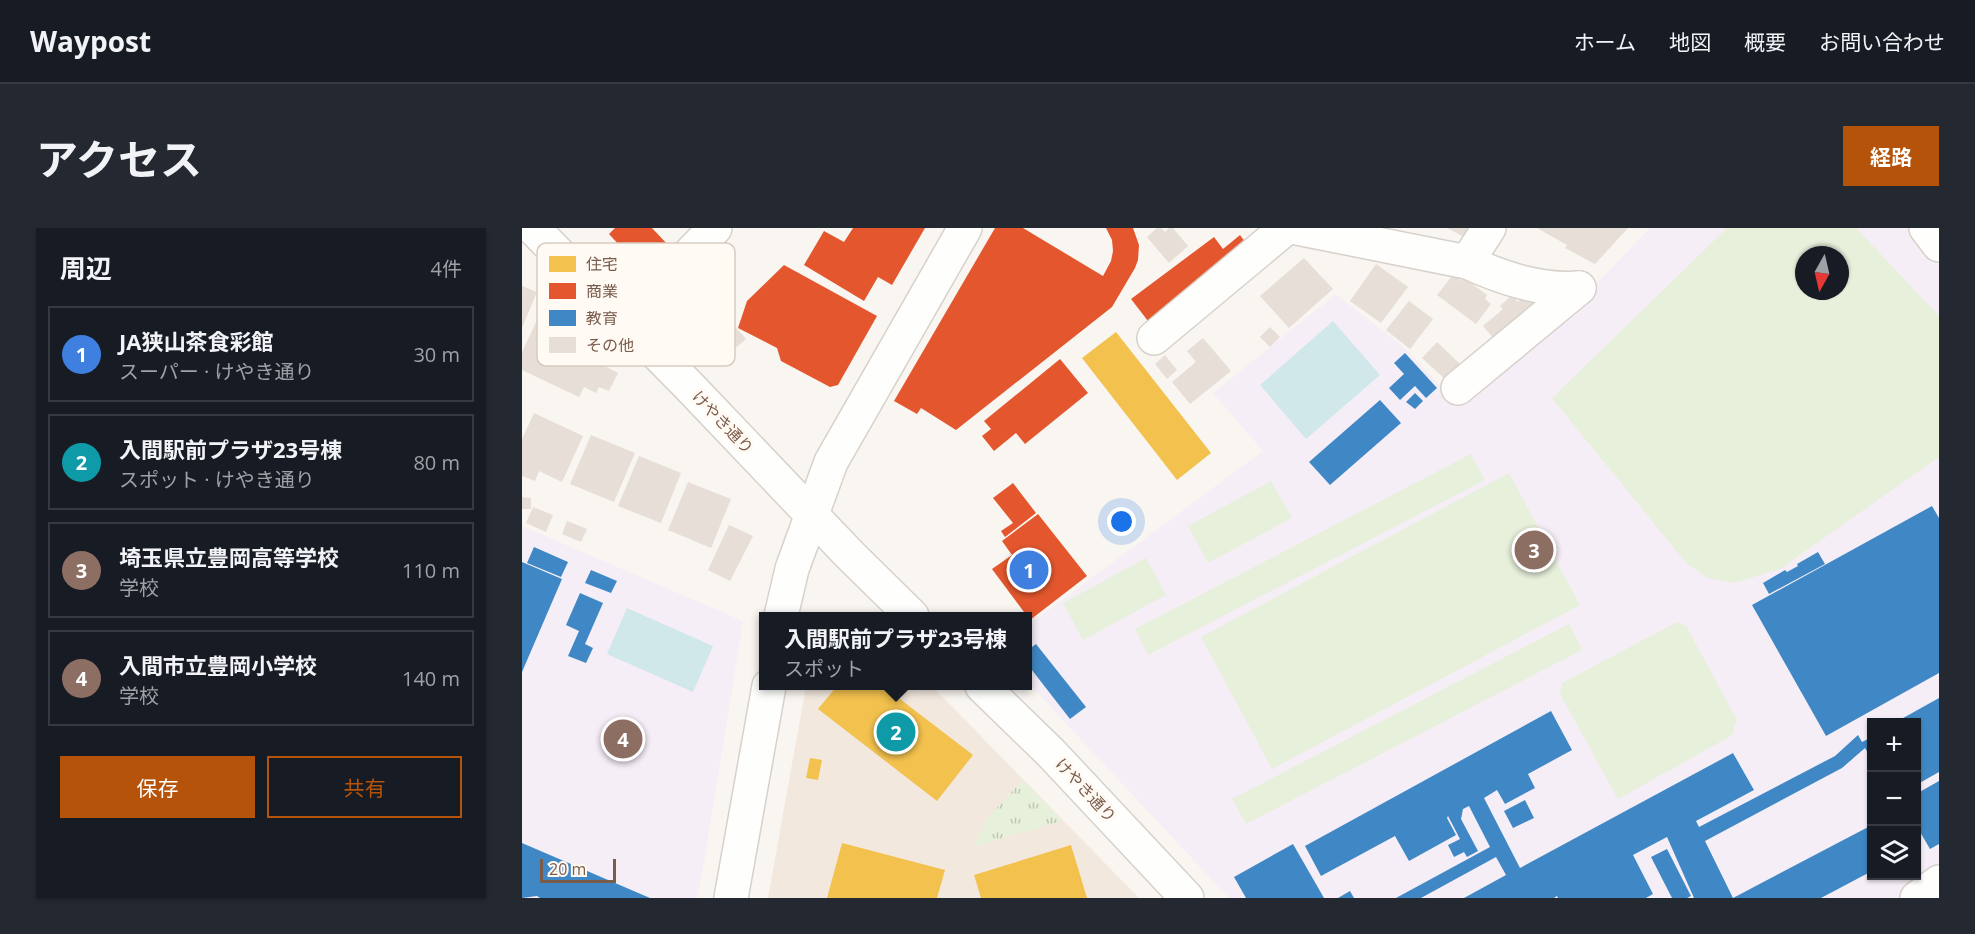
<!DOCTYPE html>
<html lang="ja">
<head>
<meta charset="utf-8">
<style>
	:root { --surface:#171b24; --page:#242831; --text:#f1f3f6; --muted:#9ea1a6; --line:#363941; --accent:#b45309 }
	body { margin:0; font-family:"Open Sans","Noto Sans JP",sans-serif; background:var(--page); color:var(--text) }
	.controls { position:absolute; right:18px; bottom:18px; display:grid; overflow:hidden; border-radius:0px; box-shadow:0 2px 4px #0004 }
	.controls button { width:54px; height:54px; display:grid; place-items:center; padding:0; border:0; border-bottom:2px solid var(--line); background:var(--surface); color:var(--text); font:30px sans-serif }
	.compass { position:absolute; left:1273px; top:18px; width:54px; height:54px; border-radius:50%; background:var(--surface); box-shadow:0 2px 4px #0004; rotate:188deg }
	.scale { position:absolute; left:18px; bottom:15px; width:76px; box-sizing:border-box; padding-left:6px; border:3px solid #7a5c4d; border-top:0; font-size:16px; line-height:21px; white-space:nowrap; color:#7a5c4d; -webkit-text-stroke:4px #fffaf3; paint-order:stroke }
	.you { position:absolute; left:600px; top:294px; width:21px; height:21px; margin:-15px; border:4px solid #fff; border-radius:50%; background:#1a73e8; box-shadow:0 0 0 9px #1a73e833 }
	.badge { display:grid; place-items:center; width:39px; height:39px; border-radius:50%; background:var(--accent); color:#fff; font-size:20px; font-weight:700 }
	.pin { position:absolute; translate:-50% -50%; border:3px solid #fff; box-shadow:0 2px 6px #0006 }
	.popup { position:absolute; left:237px; top:384px; width:273px; height:78px; box-sizing:border-box; display:grid; place-content:center; border-radius:0px; background:var(--surface); filter:drop-shadow(0 2px 4px #0005); font-size:20px; white-space:nowrap; color:var(--muted) }
	.popup b { font-size:22px; color:var(--text) }
	.popup::after { content:''; position:absolute; left:50%; top:100%; margin-left:-12px; border:12px solid transparent; border-top-color:var(--surface) }
	.list { margin:0; padding:0; list-style:none }
	h2 { display:flex; justify-content:space-between; align-items:center; height:78px; margin:0; padding:0 24px; font-size:26px }
	h2 small { font-size:20px; font-weight:400; color:var(--muted) }
	.list li { display:grid; grid-template-columns:39px 1fr auto; gap:18px; align-items:center; box-sizing:border-box; height:96px; margin:0 12px 12px; padding:0 12px; border:2px solid var(--line); border-radius:0px }
	.list b { display:block; font-size:22px; white-space:nowrap }
	.list p { margin:0; font-size:20px; white-space:nowrap; color:var(--muted) }
	.list em { font-size:20px; font-style:normal; color:var(--muted) }
	.actions { display:flex; gap:12px; padding:18px 24px }
	.actions a { flex:1; padding:14px 0; border:2px solid var(--accent); border-radius:0px; text-align:center; font-size:21px; color:var(--accent) }
	.actions .main { background:var(--accent); color:#fff }
	.icon { flex:none; width:33px; height:33px; fill:none; stroke:currentColor; stroke-width:2; stroke-linecap:round; stroke-linejoin:round }
	.map { position:relative; flex:none; width:1417px; height:670px; overflow:hidden; border-radius:0px }
	header { display:flex; align-items:center; gap:36px; box-sizing:border-box; height:84px; padding:0 30px; background:var(--surface); border-bottom:2px solid var(--line) }
	header strong { font-size:28px }
	nav { display:flex; gap:33px; margin-inline-start:auto; font-size:21px }
	.intro { display:flex; align-items:center; justify-content:space-between; box-sizing:border-box; height:144px; padding:0 36px }
	h1 { margin:0; font-size:42px }
	.button { padding:15px 27px; border-radius:0px; background:var(--accent); color:#fff; font-size:21px; font-weight:700 }
	main { display:flex; gap:36px; padding:0 36px }
	aside { flex:1; background:var(--surface); border-radius:0px; box-shadow:0 2px 4px #0004 }
	.map>svg:first-child { display:block }
</style>
</head>
<body>
<header>
<strong>Waypost</strong>
<nav><a>ホーム</a><a>地図</a><a>概要</a><a>お問い合わせ</a></nav>
</header>
<div class="intro"><h1>アクセス</h1><a class="button">経路</a></div>
<main>
<aside>
<h2>周辺<small>4件</small></h2>
<ul class="list">
<li><span class="badge" style="background:#3f7fe0">1</span><div><b>JA狭山茶食彩館</b><p>スーパー · けやき通り</p></div><em>30 m</em></li>
<li><span class="badge" style="background:#0f9aa8">2</span><div><b>入間駅前プラザ23号棟</b><p>スポット · けやき通り</p></div><em>80 m</em></li>
<li><span class="badge" style="background:#8d6e63">3</span><div><b>埼玉県立豊岡高等学校</b><p>学校</p></div><em>110 m</em></li>
<li><span class="badge" style="background:#8d6e63">4</span><div><b>入間市立豊岡小学校</b><p>学校</p></div><em>140 m</em></li>
</ul>
<div class="actions"><a class="main">保存</a><a>共有</a></div>
</aside>
<div class="map">
<svg width="1417" height="670" viewBox="0 0 1417 670">
	<defs>
		<pattern id="grass-tufts" width="24" height="20" patternUnits="userSpaceOnUse" patternTransform="scale(1.5)"><rect width="24" height="20" fill="#e7f0db"/><path d="M3 7l-1-3M5 7V3M7 7l1-3M15 17l-1-3M17 17v-4M19 17l1-3" fill="none" stroke="#c0c6b4"/></pattern>
	</defs>
	<rect width="100%" height="100%" fill="#f9f5f0"/>
	<path fill="#f2e8de" d="M284,458h126l207,212h-371z"/>
	<g fill="#f6eef6" fill-rule="evenodd">
		<path d="M1128,0h260l29,37v606l-41,27h-669l-201,-215v-58l235,-174 -50,-58 123,-99 71,56 45,49 138,-109zM1282,27h36v36h-36zM1350,494h44v154h-44z"/>
		<path d="M0,298l221,95 -38,236 -8,41h-175z"/>
	</g>
	<path fill="url(#grass-tufts)" d="M501,552l39,41 -89,26 15,-30z"/>
	<g fill="#e7f0db" fill-rule="evenodd">
		<path d="M1205,0h129l83,88v141l-159,112 -46,14 -26,-5 -22,-15 -134,-165zM1282,27h36v36h-36z"/>
		<path d="M949,226l14,26 -337,175 -13,-26z"/>
		<path d="M987,245l71,132 -308,164 -71,-132z"/>
		<path d="M749,253l21,37 -84,45 -20,-37z"/>
		<path d="M624,330l20,37 -83,45 -20,-37z"/>
		<path d="M1155,394l9,4 51,94 -6,16 -113,63 -58,-105 2,-11z"/>
		<path d="M1047,396l13,26 -336,174 -14,-25z"/>
	</g>
	<g fill="#d0e8ea">
		<path d="M811,93l47,54 -74,64 -46,-54z"/>
		<path d="M105,380l86,38 -20,46 -86,-38z"/>
	</g>
	<g fill="#f2c14e">
		<path d="M594,104l95,121 -34,27 -95,-122z"/>
		<path d="M315,458h46l90,69 -36,46 -119,-92z"/>
		<path d="M288,530l12,2 -4,20 -12,-2z"/>
		<path d="M320,615l103,27 -8,28h-110z"/>
		<path d="M549,617l16,53h-106l-7,-23z"/>
	</g>
	<g fill="#e4572e">
		<path d="M93,0h37l17,18 -27,24 -33,-36z"/>
		<path d="M331,0h72l-33,57 -14,-8 -14,24 -60,-36 20,-34 20,11z"/>
		<path d="M473,0h28l80,48 8,-15 2,-10 -1,-11 -6,-12h27l6,17 -1,15 -3,8 -23,39 -156,123 -35,-22 -4,6 -23,-13z"/>
		<path d="M718,7l8,11 -100,75 -17,-22 83,-62 9,12z"/>
		<path d="M262,37l93,51 -39,69 -8,2 -49,-26 -4,-13 -39,-20 9,-27z"/>
		<path d="M538,131l28,34 -63,51 -9,-11 -22,18 -12,-15 9,-7 -7,-8z"/>
		<path d="M491,255l23,30 -31,24 -4,-6 12,-8 -20,-25z"/>
		<path d="M516,286l49,62 -57,44 -38,-51 20,-14 -10,-14z"/>
	</g>
	<g fill="#3f88c5">
		<path d="M883,125l32,35 -11,10 -11,-12 -15,14 -11,-12 15,-14 -10,-11z"/>
		<path d="M893,165l8,8 -8,8 -9,-7z"/>
		<path d="M858,172l21,23 -71,62 -21,-23z"/>
		<path d="M1410,278l7,12v155l-113,63 -74,-131z"/>
		<path d="M12,319l34,15 -7,15 -34,-14z"/>
		<path d="M1296,324l7,12 -56,30 -6,-11 22,-13 2,2 11,-6 -1,-2z"/>
		<path d="M0,334l40,17 -40,93z"/>
		<path d="M69,342l26,11 -6,12 -26,-10z"/>
		<path d="M58,365l23,10 -18,41 8,4 -7,15 -18,-7 11,-25 -13,-6z"/>
		<path d="M514,416l50,63 -16,12 -42,-54v-15z"/>
		<path d="M1417,470v74l-23,13v-63h-20z"/>
		<path d="M1029,483l21,39 -44,24 7,14 -30,16 -8,-14 -13,8 36,70 213,-115 21,37 -58,31 3,6 136,-71 23,-21 4,7 10,-5v22l-7,-11 -23,20 -137,73 28,57 139,-73v46l-51,27h-127l-27,-61 -34,18 20,39 -7,4h-88l-1,-2 -3,2h-90l42,-23 -10,-18 -75,41h-25l94,-51 -21,-41 -6,3 -2,10 17,32 -11,6 -3,-5 -10,5 -6,-12 12,-6 -12,-23 -1,2 9,17 -47,26 -14,-25 -74,40 -16,-30z"/>
		<path d="M1417,553v63l-9,5 -14,-24v-31z"/>
		<path d="M1003,572l9,18 -21,10 -9,-17z"/>
		<path d="M0,615l128,55h-110l-3,-2 -15,2z"/>
		<path d="M771,616l31,54h-78l-12,-21z"/>
		<path d="M1145,621l24,47 -4,2h-15l-21,-41z"/>
		<path d="M828,663l4,7h-16z"/>
	</g>
	<g fill="#e6ded7">
		<path d="M635,0h4l4,4 4,-4h4l15,18 -19,17 -22,-26z"/>
		<path d="M925,0h22l-5,9z"/>
		<path d="M1015,0h91l-33,36 -30,-16 2,-3z"/>
		<path d="M782,30l29,31 -44,39 -29,-32z"/>
		<path d="M854,36l32,23 -27,36 -31,-22z"/>
		<path d="M931,47l9,6 2,-3 23,17 -2,4 6,5 -15,20 -39,-29z"/>
		<path d="M0,58l15,6 -15,36z"/>
		<path d="M1005,66l15,18 -42,34 -17,-20 20,-17 -3,-3 12,-11 6,7z"/>
		<path d="M887,73l24,18 -23,30 -24,-19z"/>
		<path d="M16,90l42,20 -2,5 25,12 -4,8 19,10 -9,18 -10,-4 -3,6 -12,-6 -5,10 -57,-27v-18z"/>
		<path d="M207,92l17,19 -19,16 -16,-18z"/>
		<path d="M748,99l10,10 -10,10 -10,-10z"/>
		<path d="M681,110l28,33 -41,33 -18,-22 24,-20 -9,-11z"/>
		<path d="M915,114l24,23 -15,15 -24,-22z"/>
		<path d="M643,127l12,15 -10,9 -12,-15z"/>
		<path d="M12,185l49,23 -21,46 -23,-11 -4,10 -13,-5v-37z"/>
		<path d="M69,207l44,18 -21,49 -44,-18z"/>
		<path d="M117,228l42,17 -20,50 -43,-17z"/>
		<path d="M166,254l43,17 -20,49 -43,-18z"/>
		<path d="M0,269l9,1v11h-9z"/>
		<path d="M11,279l20,8 -7,17 -20,-9z"/>
		<path d="M45,293l20,8 -6,13 -19,-8z"/>
		<path d="M207,297l24,11 -23,45 -22,-11z"/>
	</g>
	<g fill="none" stroke-linecap="round" stroke-linejoin="round">
		<g stroke="#d7d1cb" stroke-width="36">
			<g id="minor">
				<path d="M11,0l155,157 161,169 63,62"/>
				<path d="M775,0l170,34 22,-34"/>
				<path d="M1404,0l13,17"/>
				<path d="M945,34c35,16 73,29 112,26"/>
				<path d="M102,93l91,-93"/>
				<path d="M632,110l132,-110"/>
				<path d="M936,160l121,-100"/>
				<path d="M259,388l11,-47 39,-107 134,-234"/>
				<path d="M460,458l69,67 136,145"/>
				<path d="M209,670l38,-212"/>
				<path d="M1395,670l22,-16"/>
			</g>
		</g>
		<use href="#minor" stroke="#fefefd" stroke-width="33"/>
	</g>
	<g text-anchor="middle" stroke-width="6" stroke-linejoin="round" paint-order="stroke">
		<g font-size="16" fill="#7a5c4d" stroke="#fffaf3">
			<text transform="translate(201 194) rotate(46)" y="6">けやき通り</text>
			<text transform="translate(564 562) rotate(47)" y="6">けやき通り</text>
		</g>
	</g>
	<rect x="15" y="15" width="198" height="123" rx="9" fill="#fffaf3" stroke="#d7cbc1" stroke-width="1.5"/>
	<rect x="27" y="28" width="27" height="16" fill="#f2c14e"/>
	<rect x="27" y="55" width="27" height="16" fill="#e4572e"/>
	<rect x="27" y="82" width="27" height="16" fill="#3f88c5"/>
	<rect x="27" y="109" width="27" height="16" fill="#e6ded7"/>
	<g font-size="16" fill="#7a5c4d">
		<text x="64" y="42">住宅</text>
		<text x="64" y="69">商業</text>
		<text x="64" y="96">教育</text>
		<text x="64" y="123">その他</text>
	</g>
</svg>
<div class="controls">
<button>+</button>
<button>−</button>
<button><svg class="icon" aria-label="layers" viewBox="0 0 24 24"><path d="M12 4l9 5-9 5-9-5zM3 14l9 5 9-5"/></svg></button>
</div>
<svg class="compass" viewBox="-18 -18 36 36"><path d="M0-13l5 13h-10z" fill="#e53935"/><path d="M0 13l5-13h-10z" fill="#9ea1a6"/></svg>
<div class="scale">20 m</div>
<div class="you"></div>
<div class="pin badge" style="left:507px;top:342px;background:#3f7fe0">1</div>
<div class="pin badge" style="left:374px;top:504px;background:#0f9aa8">2</div>
<div class="popup"><b>入間駅前プラザ23号棟</b>スポット</div>
<div class="pin badge" style="left:1012px;top:322px;background:#8d6e63">3</div>
<div class="pin badge" style="left:101px;top:511px;background:#8d6e63">4</div>
</div>
</main>
</body>
</html>
